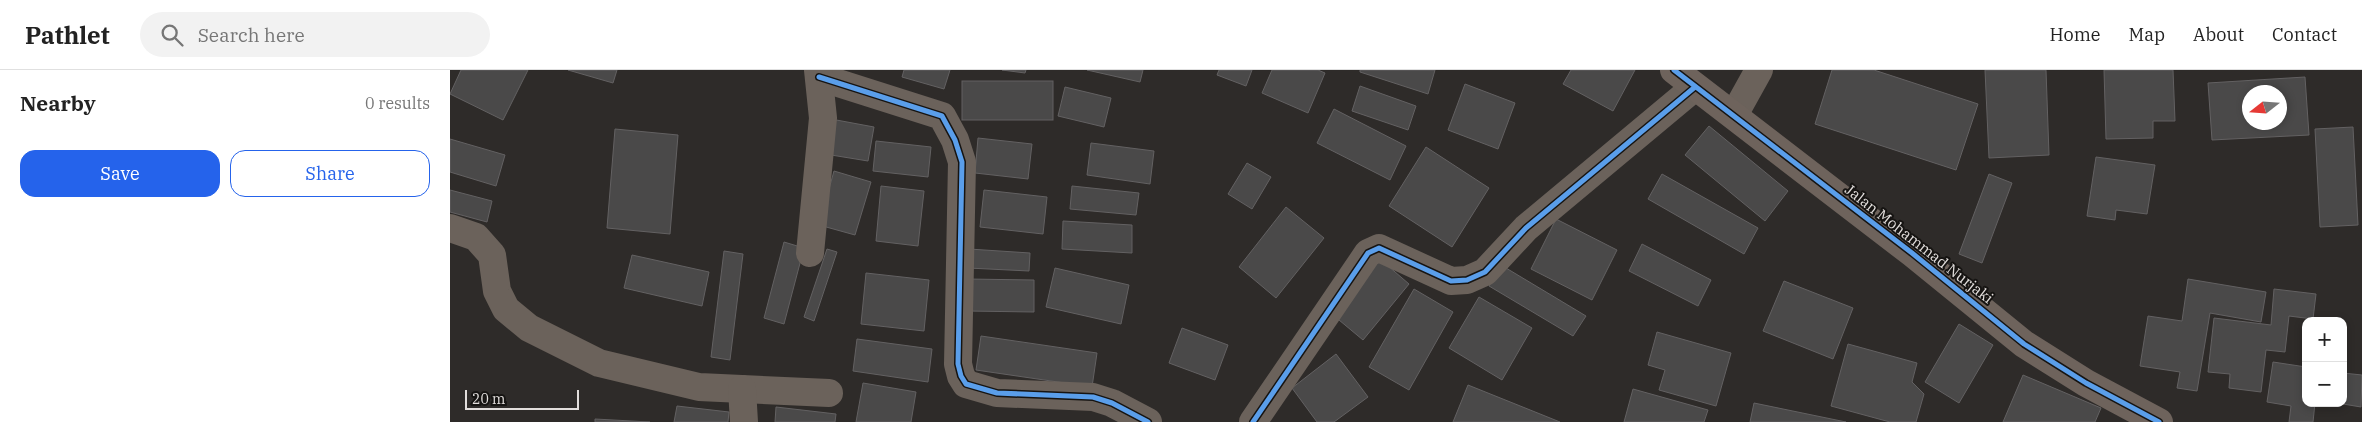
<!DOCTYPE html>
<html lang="en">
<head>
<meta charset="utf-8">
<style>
	:root { --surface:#fff; --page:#f2f2f2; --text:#222; --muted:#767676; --line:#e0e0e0; --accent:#2563eb }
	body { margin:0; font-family:"IBM Plex Serif",serif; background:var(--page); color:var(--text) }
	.controls { position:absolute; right:15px; bottom:15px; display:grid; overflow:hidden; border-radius:10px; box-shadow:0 2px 8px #0003 }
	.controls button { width:45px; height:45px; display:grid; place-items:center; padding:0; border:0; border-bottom:1px solid var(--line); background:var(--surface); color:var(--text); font:25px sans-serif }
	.compass { position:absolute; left:1792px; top:15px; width:45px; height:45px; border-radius:50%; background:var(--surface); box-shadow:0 2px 8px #0003; rotate:253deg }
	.scale { position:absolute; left:15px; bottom:12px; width:114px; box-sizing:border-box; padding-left:5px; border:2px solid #e2dedc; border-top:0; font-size:14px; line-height:18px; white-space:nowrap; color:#e2dedc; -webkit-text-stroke:4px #161412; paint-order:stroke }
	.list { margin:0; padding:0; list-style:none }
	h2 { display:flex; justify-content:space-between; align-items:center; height:65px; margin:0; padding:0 20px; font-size:21px }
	h2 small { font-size:16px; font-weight:400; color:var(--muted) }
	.actions { display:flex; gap:10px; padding:15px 20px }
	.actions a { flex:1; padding:11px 0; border:1px solid var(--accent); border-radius:15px; text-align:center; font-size:18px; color:var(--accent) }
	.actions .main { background:var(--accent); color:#fff }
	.icon { flex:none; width:28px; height:28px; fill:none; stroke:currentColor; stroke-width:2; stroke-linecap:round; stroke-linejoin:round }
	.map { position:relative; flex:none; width:1912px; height:352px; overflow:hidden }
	header { display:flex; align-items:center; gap:30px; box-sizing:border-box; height:70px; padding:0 25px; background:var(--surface); border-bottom:1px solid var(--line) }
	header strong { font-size:24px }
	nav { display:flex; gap:28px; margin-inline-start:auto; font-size:18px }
	.search { width:350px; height:45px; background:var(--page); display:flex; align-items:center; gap:12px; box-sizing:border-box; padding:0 18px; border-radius:28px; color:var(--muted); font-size:19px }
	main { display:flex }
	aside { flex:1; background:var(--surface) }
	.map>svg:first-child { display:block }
</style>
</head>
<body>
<header>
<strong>Pathlet</strong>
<div class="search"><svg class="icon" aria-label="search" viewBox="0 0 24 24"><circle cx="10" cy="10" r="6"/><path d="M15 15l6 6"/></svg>Search here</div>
<nav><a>Home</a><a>Map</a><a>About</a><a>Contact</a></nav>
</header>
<main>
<aside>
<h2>Nearby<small>0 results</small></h2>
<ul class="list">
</ul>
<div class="actions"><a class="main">Save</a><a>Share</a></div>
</aside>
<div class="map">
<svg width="1912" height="352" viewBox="0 0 1912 352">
	<rect width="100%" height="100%" fill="#2e2b29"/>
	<g fill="#4a4949" stroke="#636162" fill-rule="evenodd">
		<path d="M11,0h67l-25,50 -53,-26z"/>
		<path d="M118,0h49l-4,13z"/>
		<path d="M454,0h46l-6,19 -42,-12z"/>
		<path d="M552,0h24l-1,3z"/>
		<path d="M637,0h56l-3,12z"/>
		<path d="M769,0h33l-6,16 -29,-11z"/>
		<path d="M822,0h46l7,3 -17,40 -46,-20z"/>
		<path d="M910,0h75l-7,24 -68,-22z"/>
		<path d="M1121,0h64l-22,41 -50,-27z"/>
		<path d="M1382,0h42l104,34 -22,66 -141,-46z"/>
		<path d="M1535,0h61l3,85 -60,3z"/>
		<path d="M1654,0h69l2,51h-22v17l-47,1z"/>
		<path d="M1855,7l4,58 -97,5 -4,-57zM1800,22h30v30h-30z"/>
		<rect x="512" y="11" width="91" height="39"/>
		<path d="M1015,14l50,19 -17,46 -50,-19z"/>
		<path d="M910,16l56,20 -8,24 -56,-19z"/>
		<path d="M615,17l46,11 -7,29 -46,-11z"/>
		<path d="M884,39l72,37 -16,34 -73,-37z"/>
		<path d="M381,49l43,8 -6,34 -43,-7z"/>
		<path d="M1259,56l79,65 -23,30 -80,-66z"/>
		<path d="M1903,57l5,98 -38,2 -5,-98z"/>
		<path d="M165,59l63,6 -8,99 -63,-6z"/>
		<path d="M528,68l54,6 -4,35 -53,-6z"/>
		<path d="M0,69l55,16 -9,31 -46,-14z"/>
		<path d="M426,71l55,6 -3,30 -55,-6z"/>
		<path d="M641,73l63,8 -4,33 -63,-9z"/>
		<path d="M976,77l63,41 -37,59 -63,-41z"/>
		<path d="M1646,87l59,8 -8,49 -31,-4 -1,10 -28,-4z"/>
		<path d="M797,93l24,14 -19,32 -24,-15z"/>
		<path d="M384,101l37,11 -16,53 -36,-10z"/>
		<path d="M1212,104l96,54 -14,26 -96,-55z"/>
		<path d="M1539,104l23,9 -30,80 -23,-9z"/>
		<path d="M431,116l43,5 -6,55 -42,-5z"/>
		<path d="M622,116l67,7 -3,22 -66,-6z"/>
		<path d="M0,120l42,11 -5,21 -37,-10z"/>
		<path d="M534,120l63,7 -4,37 -63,-7z"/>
		<path d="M836,137l38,31 -48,60 -37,-31z"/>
		<path d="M1106,149l61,31 -25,50 -61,-31z"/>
		<path d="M613,151l69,4v28l-70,-4z"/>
		<path d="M334,172l20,6 -20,76 -20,-6z"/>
		<path d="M1192,174l69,36 -13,26 -69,-35z"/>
		<path d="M377,179l10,3 -23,69 -10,-4z"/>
		<path d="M519,179l61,4 -1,18 -61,-3z"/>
		<path d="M274,181l19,3 -13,106 -19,-3z"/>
		<path d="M182,185l77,17 -7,34 -78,-18z"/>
		<path d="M930,189l29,25 -46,56 -30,-25z"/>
		<path d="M1051,195l85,51 -13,20 -84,-50z"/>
		<path d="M605,198l74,17 -8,39 -75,-17z"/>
		<path d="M416,203l63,7 -5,51 -63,-7z"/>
		<path d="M517,209l67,1v32l-68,-1z"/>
		<path d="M1738,209l78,13 -5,30 -51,-9 -13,78 -20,-3 3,-16 -40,-6 8,-50 34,5z"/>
		<path d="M1334,211l69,27 -20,51 -70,-28z"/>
		<path d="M964,219l39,23 -44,78 -40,-23z"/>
		<path d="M1824,219l42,5 -3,25 -24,-3 -4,36 -19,-2 -5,42 -32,-4 1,-14 -22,-2 6,-54 57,7z"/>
		<path d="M1029,227l53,31 -30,52 -53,-32z"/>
		<path d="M1509,254l34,21 -34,58 -34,-21z"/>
		<path d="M732,258l46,17 -13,35 -46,-17z"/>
		<path d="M1207,262l74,21 -15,53 -57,-16 6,-20 -17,-5z"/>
		<path d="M531,266l116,17 -5,34 -116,-17z"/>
		<path d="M407,269l75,10 -4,33 -75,-11z"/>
		<path d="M1398,274l69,19 -5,19 12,12 -8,28h-26l-59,-16z"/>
		<path d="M886,284l32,43 -34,25h-17l-25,-34z"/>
		<path d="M1823,292l33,5v36h9l-2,19h-24l2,-16 -24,-4z"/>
		<path d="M1893,303l19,2 -1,32 -24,-4h6z"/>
		<path d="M1573,305l78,33 -6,14h-92z"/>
		<path d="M413,313l53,9 -5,30h-55z"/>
		<path d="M1018,315l92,37h-107z"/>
		<path d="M1183,319l75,21 -4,12h-80z"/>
		<path d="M1304,333l92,19h-96z"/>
		<path d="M227,336l52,6 -1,10h-54z"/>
		<path d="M326,337l60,7 -1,8h-60z"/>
		<path d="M145,349l55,3h-55z"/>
	</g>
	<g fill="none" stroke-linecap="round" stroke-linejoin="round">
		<g stroke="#6b625b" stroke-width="28">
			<path d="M369,7l123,39 13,24 7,22 -4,202 3,12 5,8 31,9 96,4 19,6 36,19"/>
			<path d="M1284,45l25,-45"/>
			<path d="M0,158l26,9 16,18 5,36 9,18 23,19 70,35 100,24 130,6"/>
			<path d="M360,183l13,-135 -5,-48"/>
			<path d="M292,319l2,33"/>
			<path d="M803,352l115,-169 11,-5 72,33 16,-1 18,-8 41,-44 169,-141"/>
		</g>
		<path stroke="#6e635c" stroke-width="28" d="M1224,0l238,183 112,91 62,39 73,39"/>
		<g stroke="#161412" stroke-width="8">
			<g id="cycleway">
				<path d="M1224,0l238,183 112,91 62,39 73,39"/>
				<path d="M369,7l123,39 13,24 7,22 -4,202 3,12 5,8 31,9 96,4 19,6 36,19"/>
				<path d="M803,352l115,-169 11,-5 72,33 16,-1 18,-8 41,-44 169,-141"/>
			</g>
		</g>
		<use href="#cycleway" stroke="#5a9eea" stroke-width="5"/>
	</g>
	<g text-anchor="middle" stroke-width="4" stroke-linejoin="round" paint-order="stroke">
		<g font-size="15" fill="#e2dedc" stroke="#161412">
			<text transform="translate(1469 174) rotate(38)" y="5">Jalan Mohammad Nurjaki</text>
		</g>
	</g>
</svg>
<div class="controls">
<button>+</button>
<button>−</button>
</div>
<svg class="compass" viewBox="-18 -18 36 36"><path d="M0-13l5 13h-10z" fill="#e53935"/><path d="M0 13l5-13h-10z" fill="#767676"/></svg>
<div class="scale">20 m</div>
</div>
</main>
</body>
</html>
